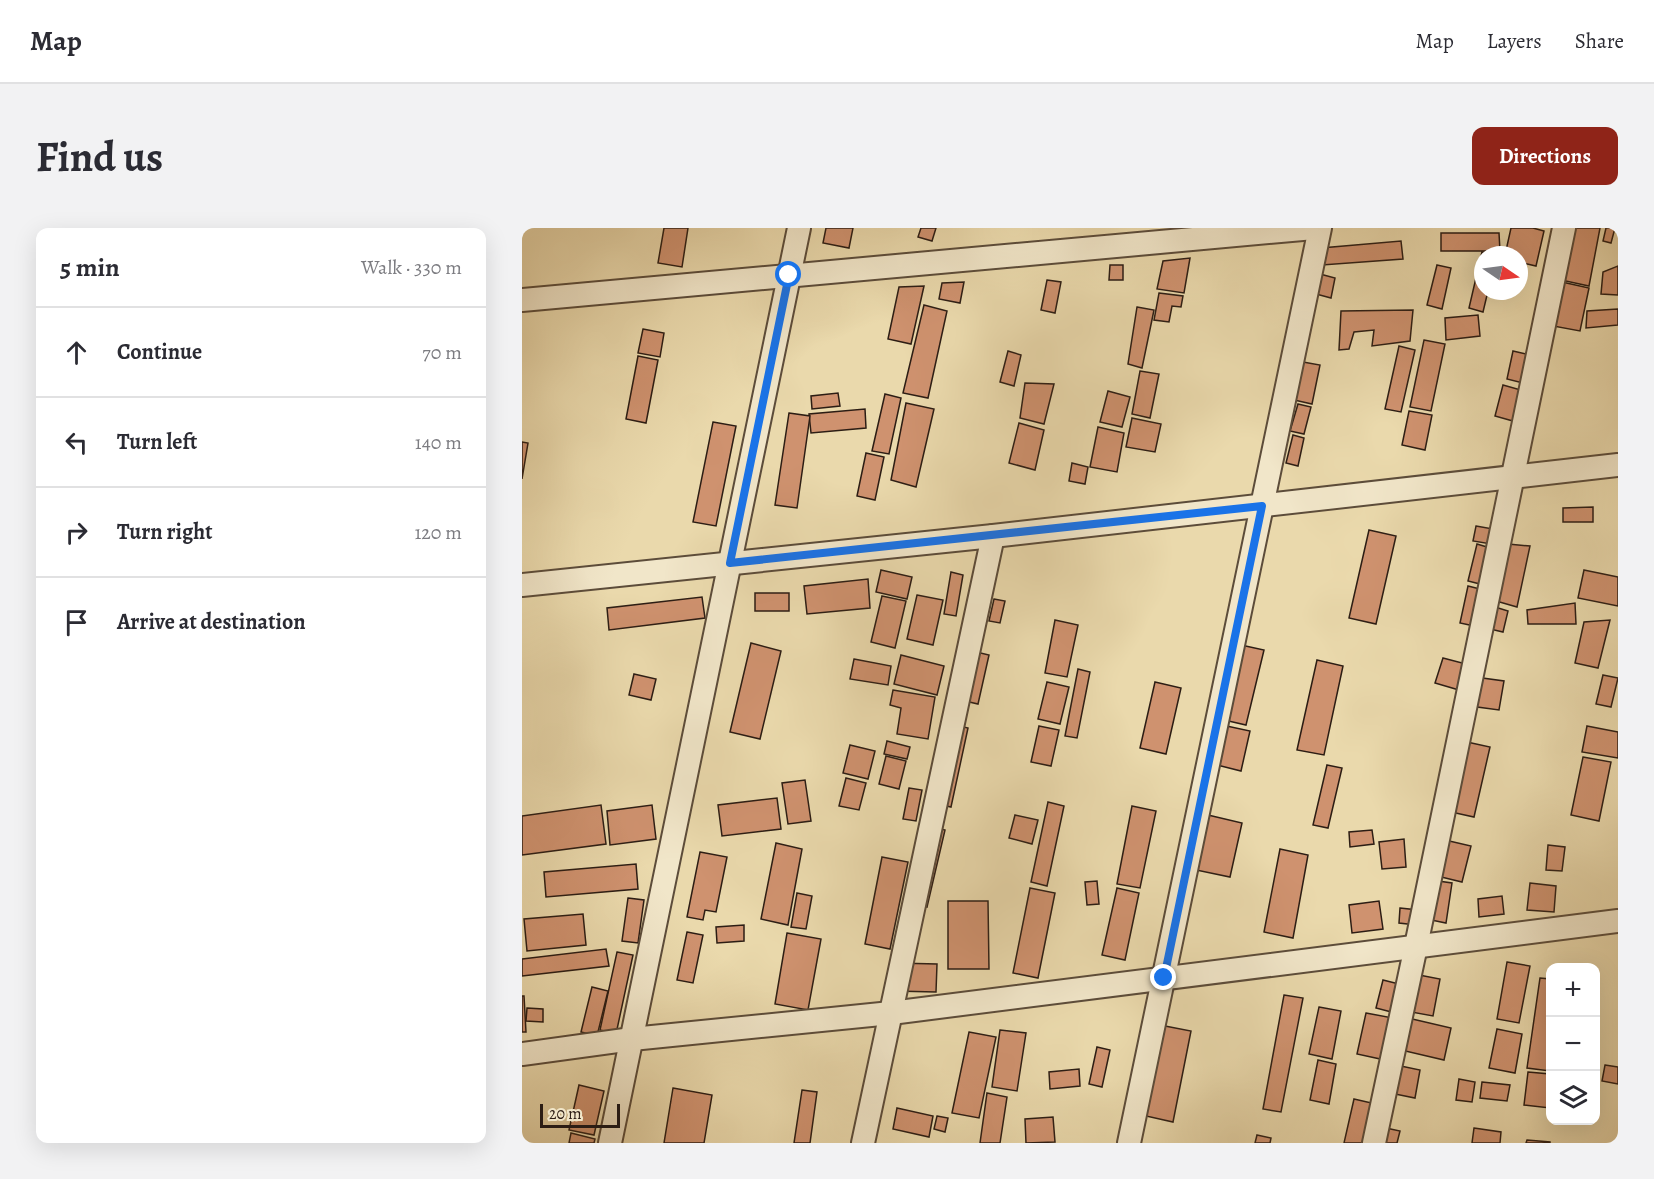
<!DOCTYPE html>
<html lang="en">
<head>
<meta charset="utf-8">
<style>
	:root { --surface:#fff; --page:#f2f2f3; --text:#2b2b33; --muted:#7c7c81; --line:#e1e1e2; --accent:#8f2418 }
	body { margin:0; font-family:Alegreya,serif; background:var(--page); color:var(--text) }
	.controls { position:absolute; right:18px; bottom:18px; display:grid; overflow:hidden; border-radius:12px; box-shadow:0 6px 24px #0002 }
	.controls button { width:54px; height:54px; display:grid; place-items:center; padding:0; border:0; border-bottom:2px solid var(--line); background:var(--surface); color:var(--text); font:30px sans-serif }
	.compass { position:absolute; left:952px; top:18px; width:54px; height:54px; border-radius:50%; background:var(--surface); box-shadow:0 6px 24px #0002; rotate:103deg }
	.scale { position:absolute; left:18px; bottom:15px; width:80px; box-sizing:border-box; padding-left:6px; border:3px solid #2c1d14; border-top:0; font-size:16px; line-height:21px; white-space:nowrap; color:#2c1d14; -webkit-text-stroke:4px #f1e6c9; paint-order:stroke }
	.stop { position:absolute; width:18px; height:18px; margin:-14px; border:4px solid #1a73e8; border-radius:50%; background:#fff }
	.stop.end { background:#1a73e8; border-color:#fff; box-shadow:0 2px 6px #0008 }
	.list { margin:0; padding:0; list-style:none }
	h2 { display:flex; justify-content:space-between; align-items:center; height:78px; margin:0; padding:0 24px; font-size:26px }
	h2 small { font-size:20px; font-weight:400; color:var(--muted) }
	.list li { display:grid; grid-template-columns:39px 1fr auto; gap:18px; align-items:center; box-sizing:border-box; height:90px; padding:0 24px; border-top:2px solid var(--line) }
	.list b { display:block; font-size:22px; white-space:nowrap }
	.list em { font-size:20px; font-style:normal; color:var(--muted) }
	.icon { flex:none; width:33px; height:33px; fill:none; stroke:currentColor; stroke-width:2; stroke-linecap:round; stroke-linejoin:round }
	.map { position:relative; flex:none; width:1096px; height:915px; overflow:hidden; border-radius:12px }
	header { display:flex; align-items:center; gap:36px; box-sizing:border-box; height:84px; padding:0 30px; background:var(--surface); border-bottom:2px solid var(--line) }
	header strong { font-size:28px }
	nav { display:flex; gap:33px; margin-inline-start:auto; font-size:21px }
	.intro { display:flex; align-items:center; justify-content:space-between; box-sizing:border-box; height:144px; padding:0 36px }
	h1 { margin:0; font-size:42px }
	.button { padding:15px 27px; border-radius:12px; background:var(--accent); color:#fff; font-size:21px; font-weight:700 }
	main { display:flex; gap:36px; padding:0 36px }
	aside { flex:1; background:var(--surface); border-radius:12px; box-shadow:0 6px 24px #0002 }
	.map>svg:first-child { display:block }
</style>
</head>
<body>
<header>
<strong>Map</strong>
<nav><a>Map</a><a>Layers</a><a>Share</a></nav>
</header>
<div class="intro"><h1>Find us</h1><a class="button">Directions</a></div>
<main>
<aside>
<h2>5 min<small>Walk · 330 m</small></h2>
<ul class="list">
<li><svg class="icon" aria-label="ahead" viewBox="0 0 24 24"><path d="M12 20V5M6 11l6-6 6 6"/></svg><div><b>Continue</b></div><em>70 m</em></li>
<li><svg class="icon" aria-label="left" viewBox="0 0 24 24"><path d="M17 20v-9H6M10 6l-5 5 5 5"/></svg><div><b>Turn left</b></div><em>140 m</em></li>
<li><svg class="icon" aria-label="right" viewBox="0 0 24 24"><path d="M7 20v-9h11M14 6l5 5-5 5"/></svg><div><b>Turn right</b></div><em>120 m</em></li>
<li><svg class="icon" aria-label="arrive" viewBox="0 0 24 24"><path d="M6 21V4h12l-3 4 3 4H6"/></svg><div><b>Arrive at destination</b></div></li>
</ul>
</aside>
<div class="map">
<svg width="1096" height="915" viewBox="0 0 1096 915">
	<rect width="100%" height="100%" fill="#ead9ac"/>
	<filter id="stains"><feTurbulence type="fractalNoise" baseFrequency=".00333" numOctaves="4"/><feColorMatrix values="0 0 0 0 .2 0 0 0 0 .09 0 0 0 0 .02 0 0 0 .5 -.17"/></filter>
	<radialGradient id="worn" r=".72"><stop offset=".6" stop-color="#630" stop-opacity="0"/><stop offset="1" stop-color="#630" stop-opacity=".3"/></radialGradient>
	<g fill="#cf926f" stroke="#2c1d14" stroke-width="1.5">
		<path d="M142,0h24l-6,39 -24,-4z"/>
		<path d="M304,0h27l-4,20 -26,-5z"/>
		<path d="M399,0h15l-4,13 -14,-4z"/>
		<path d="M989,0h22l11,3 -8,35 -17,-4v-7h-14z"/>
		<path d="M1051,0h27l-11,58 -28,-6z"/>
		<path d="M1084,0h9l-4,15 -8,-2z"/>
		<path d="M919,5h58l1,18h-59z"/>
		<path d="M879,13l2,18 -81,6 -1,-17z"/>
		<path d="M960,24l14,3h-13v36h5l-5,21 -14,-4z"/>
		<path d="M668,30l-6,35 -27,-4 6,-28z"/>
		<path d="M588,37h13v15h-14z"/>
		<path d="M915,37l14,3 -9,41 -15,-4z"/>
		<path d="M1096,38v29l-17,-1 2,-22z"/>
		<path d="M798,46l15,4 -4,20 -15,-4z"/>
		<path d="M525,52l14,2 -6,31 -14,-3z"/>
		<path d="M442,54l-4,21 -21,-4 3,-16z"/>
		<path d="M1040,54l27,6 -9,43 -27,-5z"/>
		<path d="M402,58l-13,58 -23,-5 11,-52z"/>
		<path d="M637,65l24,3 -2,11 -9,-1 -3,16 -15,-2z"/>
		<path d="M402,77l23,6 -19,87 -25,-5z"/>
		<path d="M615,79l17,3 -12,58 -14,-4z"/>
		<path d="M1096,81v16l-32,3 1,-17z"/>
		<path d="M891,82l-3,31 -38,5 2,-16 -20,2 -5,17 -10,1 2,-39z"/>
		<path d="M956,87l2,21 -34,4 -1,-22z"/>
		<path d="M121,101l21,4 -4,24 -22,-4z"/>
		<path d="M902,112l21,4 -14,67 -21,-4z"/>
		<path d="M877,118l16,4 -14,62 -16,-3z"/>
		<path d="M486,123l13,4 -7,31 -14,-4z"/>
		<path d="M991,123l21,5 -7,28 -20,-5z"/>
		<path d="M116,128l20,4 -12,63 -20,-4z"/>
		<path d="M781,134l17,3 -8,39 -18,-4z"/>
		<path d="M618,143l19,3 -9,44 -18,-4z"/>
		<path d="M503,155l29,1 -10,40 -24,-6z"/>
		<path d="M981,157l25,7 -8,31 -25,-7z"/>
		<path d="M586,163l22,6 -8,30 -22,-5z"/>
		<path d="M316,165l2,13 -28,3 -1,-13z"/>
		<path d="M363,166l16,4 -12,56 -17,-3z"/>
		<path d="M384,175l28,6 -18,78 -25,-7z"/>
		<path d="M776,176l13,3 -7,27 -14,-3z"/>
		<path d="M343,181l1,19 -55,5 -2,-19z"/>
		<path d="M887,183l23,4 -7,35 -23,-5z"/>
		<path d="M267,185l21,3 -13,92 -22,-3z"/>
		<path d="M610,190l29,6 -6,28 -29,-5z"/>
		<path d="M191,194l23,4 -20,100 -23,-4z"/>
		<path d="M497,195l25,7 -9,40 -26,-7z"/>
		<path d="M576,199l26,6 -7,39 -27,-5z"/>
		<path d="M771,207l11,3 -6,28 -12,-3z"/>
		<path d="M0,214l6,1 -6,36z"/>
		<path d="M344,225l18,4 -9,43 -18,-4z"/>
		<path d="M550,235l16,4 -3,17 -16,-3z"/>
		<path d="M1071,279v15h-30v-14z"/>
		<path d="M954,298l23,4 -2,15 -24,-4z"/>
		<path d="M847,302l27,6 -20,88 -27,-6z"/>
		<path d="M955,316l20,6 -9,36 -20,-5z"/>
		<path d="M986,316l22,2 -13,61 -21,-6z"/>
		<path d="M359,342l31,7 -5,22 -31,-7z"/>
		<path d="M1062,342l34,7v29l-40,-8z"/>
		<path d="M429,344l12,3 -7,41 -12,-2z"/>
		<path d="M346,351l2,29 -63,6 -3,-28z"/>
		<path d="M946,358l20,5 -9,36 -19,-4z"/>
		<rect x="233" y="365" width="34" height="18"/>
		<path d="M395,367l26,5 -10,45 -26,-6z"/>
		<path d="M360,368l24,5 -11,47 -24,-6z"/>
		<path d="M180,369l3,21 -96,12 -2,-22z"/>
		<path d="M472,371l11,2 -5,22 -11,-2z"/>
		<path d="M1053,375l1,21h-48l-1,-14z"/>
		<path d="M973,379l13,4 -5,21 -13,-3z"/>
		<path d="M533,392l23,5 -11,52 -22,-4z"/>
		<path d="M1088,392l-12,48 -23,-5 9,-41z"/>
		<path d="M229,415l30,8 -21,88 -30,-7z"/>
		<path d="M719,417l23,5 -18,75 -22,-5z"/>
		<path d="M442,421l25,6 -11,49 -26,-6z"/>
		<path d="M379,427l43,11 -7,29 -43,-11z"/>
		<path d="M921,430l23,6 -7,26 -24,-7z"/>
		<path d="M332,431l37,7 -3,19 -38,-6z"/>
		<path d="M795,432l26,6 -19,89 -27,-5z"/>
		<path d="M556,441l12,3 -13,66 -12,-2z"/>
		<path d="M112,446l22,5 -5,21 -22,-5z"/>
		<path d="M1081,447l15,3 -7,29 -15,-3z"/>
		<path d="M953,449l29,4 -5,29 -29,-4z"/>
		<path d="M525,454l22,5 -9,37 -22,-5z"/>
		<path d="M633,454l26,6 -15,66 -26,-6z"/>
		<path d="M371,462l42,7 -7,42 -31,-5 4,-26 -11,-3z"/>
		<path d="M429,496l17,4 -17,79 -17,-4z"/>
		<path d="M700,497l28,6 -9,40 -28,-7z"/>
		<path d="M517,498l20,4 -8,36 -20,-4z"/>
		<path d="M1065,498l31,6v26l-36,-6z"/>
		<path d="M365,513l23,6 -3,12 -23,-5z"/>
		<path d="M945,514l23,5 -16,70 -23,-5z"/>
		<path d="M328,517l25,6 -7,28 -25,-6z"/>
		<path d="M364,528l20,5 -7,28 -20,-5z"/>
		<path d="M1061,529l28,5 -12,59 -28,-6z"/>
		<path d="M805,537l15,3 -14,60 -15,-3z"/>
		<path d="M324,550l20,5 -7,27 -20,-4z"/>
		<path d="M283,552l6,41 -23,3 -6,-41z"/>
		<path d="M387,560l13,2 -6,31 -13,-2z"/>
		<path d="M255,570l4,31 -59,7 -4,-31z"/>
		<path d="M526,574l16,4 -17,80 -16,-4z"/>
		<path d="M79,577l5,39 -84,11v-39z"/>
		<path d="M130,577l4,34 -46,6 -3,-34z"/>
		<path d="M610,578l24,5 -16,77 -23,-4z"/>
		<path d="M493,587l23,5 -6,24 -23,-6z"/>
		<path d="M686,587l34,8 -12,54 -34,-7z"/>
		<path d="M407,598l16,4 -18,77 -15,-3z"/>
		<path d="M850,602l2,14 -24,3 -1,-15z"/>
		<path d="M882,611l2,28 -24,2 -3,-27z"/>
		<path d="M923,612l26,6 -9,36 -25,-6z"/>
		<path d="M254,615l26,6 -14,76 -27,-6z"/>
		<path d="M1026,617l17,2 -3,24 -16,-1z"/>
		<path d="M758,621l28,6 -15,83 -29,-6z"/>
		<path d="M178,624l27,5 -11,55 -11,-2 -2,10 -16,-3z"/>
		<path d="M360,629l26,5 -18,87 -25,-5z"/>
		<path d="M114,636l2,25 -92,8 -2,-25z"/>
		<path d="M575,653l2,23 -12,1 -2,-23z"/>
		<path d="M916,653l14,2 -6,40 -15,-3z"/>
		<path d="M1008,655l26,3 -2,26 -27,-2z"/>
		<path d="M508,660l25,5 -17,85 -25,-5z"/>
		<path d="M595,660l22,5 -14,67 -23,-5z"/>
		<path d="M275,665l15,3 -6,33 -15,-2z"/>
		<path d="M980,668l2,18 -25,3 -1,-18z"/>
		<path d="M106,670l16,2 -6,43 -16,-2z"/>
		<path d="M426,673h40l1,68h-41z"/>
		<path d="M857,673l4,28 -31,4 -3,-28z"/>
		<path d="M878,680l18,2 -2,15 -17,-2z"/>
		<path d="M61,686l3,31 -59,6 -3,-32z"/>
		<path d="M222,697v16l-27,2 -1,-16z"/>
		<path d="M165,704l16,3 -10,48 -16,-3z"/>
		<path d="M265,705l34,6 -13,71 -33,-6z"/>
		<path d="M84,721l3,17 -87,10v-17z"/>
		<path d="M95,724l16,3 -17,79 -16,-4z"/>
		<path d="M985,734l23,4 -11,57 -22,-4z"/>
		<path d="M373,735l42,1 -1,28 -42,-1z"/>
		<path d="M897,747l21,4 -7,37 -22,-4z"/>
		<path d="M1018,750l10,1v92l-23,-3z"/>
		<path d="M861,752l24,6 -8,28 -23,-6z"/>
		<path d="M70,759l16,4 -11,45 -16,-4z"/>
		<path d="M762,767l19,3 -22,114 -18,-3z"/>
		<path d="M0,768h2l2,36h-4z"/>
		<path d="M797,779l22,4 -9,48 -23,-5z"/>
		<path d="M5,780l16,1v13l-17,-1z"/>
		<path d="M844,785l27,5 -8,42 -28,-6z"/>
		<path d="M886,790l43,10 -7,32 -43,-10z"/>
		<path d="M643,798l26,5 -18,91 -27,-6z"/>
		<path d="M975,801l25,5 -7,39 -26,-5z"/>
		<path d="M478,802l26,3 -9,58 -25,-4z"/>
		<path d="M447,804l27,5 -17,81 -27,-5z"/>
		<path d="M575,819l13,3 -8,37 -13,-3z"/>
		<path d="M796,832l18,4 -7,40 -19,-4z"/>
		<path d="M874,837l24,5 -5,28 -25,-5z"/>
		<path d="M1083,837l13,2v17l-16,-3z"/>
		<path d="M557,841l1,17 -30,3 -1,-17z"/>
		<path d="M1006,844l22,2v34l-26,-3z"/>
		<path d="M937,851l16,3 -3,20 -16,-2z"/>
		<path d="M960,854l28,3 -3,16 -27,-3z"/>
		<path d="M57,857l25,6 -10,44 -25,-5z"/>
		<path d="M151,860l39,7 -8,48h-40z"/>
		<path d="M280,862l15,2 -7,51h-16z"/>
		<path d="M465,865l20,4 -7,46h-20z"/>
		<path d="M832,871l22,5 -8,39h-24z"/>
		<path d="M375,880l36,8 -4,21 -36,-8z"/>
		<path d="M415,888l11,2 -3,14 -11,-3z"/>
		<path d="M531,889l2,25 -29,1 -1,-24z"/>
		<path d="M864,900l14,3 -3,12h-15z"/>
		<path d="M952,900l27,4 -1,11h-28z"/>
		<path d="M49,905l24,6 -1,4h-25z"/>
		<path d="M735,907l14,3 -1,5h-15z"/>
		<path d="M1005,912l23,2v1h-24z"/>
	</g>
	<g fill="none" stroke-linecap="round" stroke-linejoin="round">
		<g stroke="#5c4c3a" stroke-width="26">
			<g id="street">
				<path d="M0,72l792,-72"/>
				<path d="M0,357l471,-49 625,-71"/>
				<path d="M0,826l110,-15 259,-26 727,-92"/>
				<path d="M88,915l189,-915"/>
				<path d="M341,915l130,-607"/>
				<path d="M607,915l191,-915"/>
				<path d="M852,915l42,-197 148,-718"/>
			</g>
		</g>
		<use href="#street" stroke="#f1e6c9" stroke-width="22"/>
	</g>
	<g fill="none" stroke-linecap="round" stroke-linejoin="round">
		<path stroke="#1a73e8" stroke-width="8" d="M267,47l-59,288 532,-57 -98,472"/>
	</g>
	<rect width="100%" height="100%" filter="url(#stains)"/>
	<rect width="100%" height="100%" fill="url(#worn)"/>
</svg>
<div class="controls">
<button>+</button>
<button>−</button>
<button><svg class="icon" aria-label="layers" viewBox="0 0 24 24"><path d="M12 4l9 5-9 5-9-5zM3 14l9 5 9-5"/></svg></button>
</div>
<svg class="compass" viewBox="-18 -18 36 36"><path d="M0-13l5 13h-10z" fill="#e53935"/><path d="M0 13l5-13h-10z" fill="#7c7c81"/></svg>
<div class="scale">20 m</div>
<div class="stop" style="left:267px;top:47px"></div>
<div class="stop end" style="left:642px;top:750px"></div>
</div>
</main>
</body>
</html>
